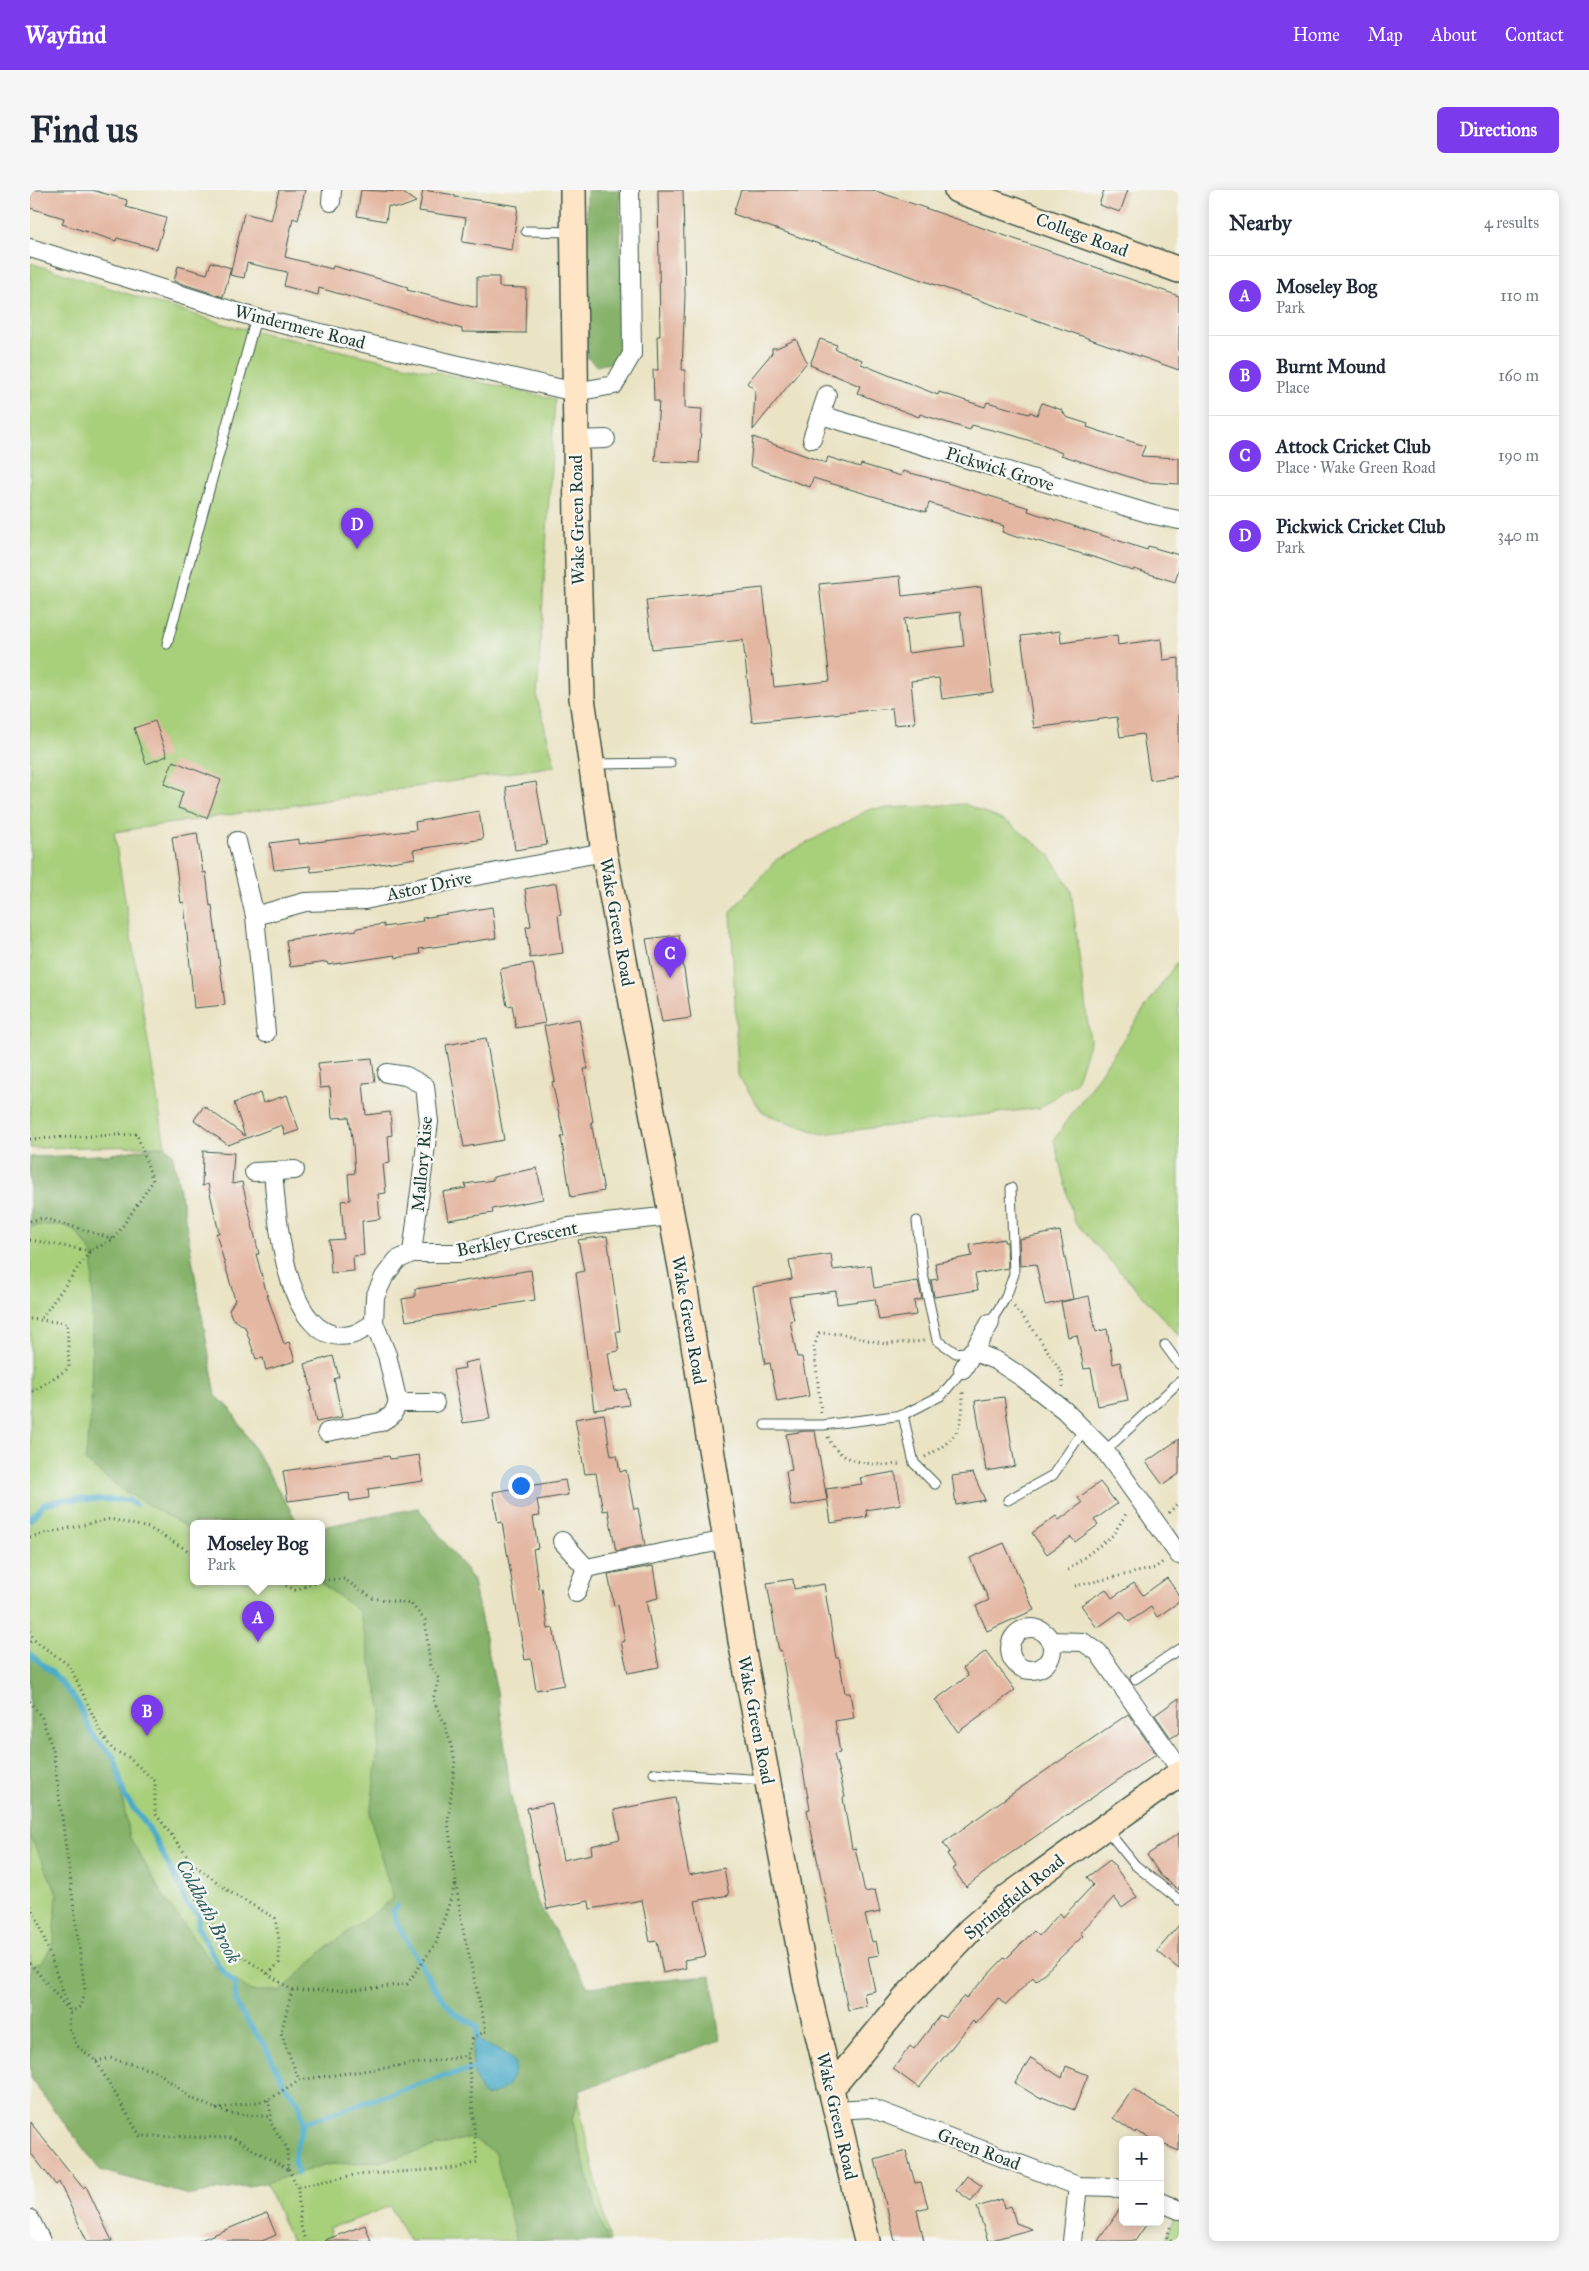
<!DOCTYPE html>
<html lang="en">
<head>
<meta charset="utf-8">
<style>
	:root { --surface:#fff; --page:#f6f6f7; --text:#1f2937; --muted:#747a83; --line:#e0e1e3; --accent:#7c3aed }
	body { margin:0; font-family:"IM FELL Great Primer",serif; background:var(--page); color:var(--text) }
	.controls { position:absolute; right:15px; bottom:15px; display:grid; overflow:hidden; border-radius:8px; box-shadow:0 2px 12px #0003 }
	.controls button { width:45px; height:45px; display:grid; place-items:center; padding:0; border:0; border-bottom:1px solid var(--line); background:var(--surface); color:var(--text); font:25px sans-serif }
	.you { position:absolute; left:490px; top:1295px; width:18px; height:18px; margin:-12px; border:4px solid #fff; border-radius:50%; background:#1a73e8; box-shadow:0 0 0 8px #1a73e833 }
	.badge { display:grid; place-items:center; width:32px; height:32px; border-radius:50%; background:var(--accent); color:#fff; font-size:16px; font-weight:700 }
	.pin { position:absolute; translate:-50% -41px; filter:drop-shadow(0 1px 2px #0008) }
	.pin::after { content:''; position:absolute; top:26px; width:18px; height:15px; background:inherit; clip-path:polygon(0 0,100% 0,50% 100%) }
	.popup { position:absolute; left:160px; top:1330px; width:135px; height:65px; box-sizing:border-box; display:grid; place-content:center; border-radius:8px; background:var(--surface); filter:drop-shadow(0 1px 4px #0005); font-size:16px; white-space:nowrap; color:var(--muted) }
	.popup b { font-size:19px; color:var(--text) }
	.popup::after { content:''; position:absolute; left:50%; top:100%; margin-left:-10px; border:10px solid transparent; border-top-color:var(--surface) }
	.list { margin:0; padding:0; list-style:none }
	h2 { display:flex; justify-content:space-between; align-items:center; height:65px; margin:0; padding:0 20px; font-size:21px }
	h2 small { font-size:16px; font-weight:400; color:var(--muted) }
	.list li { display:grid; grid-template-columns:32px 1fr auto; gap:15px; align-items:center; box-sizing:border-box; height:80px; padding:0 20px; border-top:1px solid var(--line) }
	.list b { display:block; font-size:19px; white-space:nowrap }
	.list p { margin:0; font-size:16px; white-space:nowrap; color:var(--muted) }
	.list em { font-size:16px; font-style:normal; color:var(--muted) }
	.map { position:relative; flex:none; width:1149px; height:2051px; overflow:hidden; border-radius:8px }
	header { display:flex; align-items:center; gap:30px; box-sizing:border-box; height:70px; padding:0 25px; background:var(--accent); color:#fff }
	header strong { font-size:24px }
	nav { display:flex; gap:28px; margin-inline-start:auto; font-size:18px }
	.intro { display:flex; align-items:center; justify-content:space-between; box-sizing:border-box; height:120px; padding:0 30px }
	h1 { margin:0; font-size:35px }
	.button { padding:12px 22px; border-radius:8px; background:var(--accent); color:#fff; font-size:18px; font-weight:700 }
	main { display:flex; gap:30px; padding:0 30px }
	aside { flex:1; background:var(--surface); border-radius:8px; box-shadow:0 2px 12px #0003 }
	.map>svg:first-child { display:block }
</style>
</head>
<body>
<header>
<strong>Wayfind</strong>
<nav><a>Home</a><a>Map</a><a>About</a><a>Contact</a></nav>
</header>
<div class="intro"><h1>Find us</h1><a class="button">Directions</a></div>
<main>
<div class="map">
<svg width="1149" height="2051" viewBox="0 0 1149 2051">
	<rect width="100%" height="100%" fill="#f6f6f2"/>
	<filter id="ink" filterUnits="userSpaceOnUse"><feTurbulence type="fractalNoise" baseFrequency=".02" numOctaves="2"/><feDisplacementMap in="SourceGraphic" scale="10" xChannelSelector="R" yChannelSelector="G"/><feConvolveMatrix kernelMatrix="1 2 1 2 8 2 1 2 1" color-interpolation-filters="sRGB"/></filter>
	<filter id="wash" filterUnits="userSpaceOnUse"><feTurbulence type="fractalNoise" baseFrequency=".0096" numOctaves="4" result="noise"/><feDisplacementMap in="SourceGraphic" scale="20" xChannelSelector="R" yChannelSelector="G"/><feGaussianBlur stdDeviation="1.12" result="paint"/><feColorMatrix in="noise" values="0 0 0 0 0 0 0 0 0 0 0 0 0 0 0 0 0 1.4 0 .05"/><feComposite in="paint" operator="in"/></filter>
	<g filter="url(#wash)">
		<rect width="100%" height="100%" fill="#eae3c4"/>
		<g fill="#a8cf7a" stroke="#648657">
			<path d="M0,73l197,62 328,74 -18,299 18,68 -441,66 51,314 7,6 10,49 34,195 14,12 68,115h-104v58h128v-54l96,-19 54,70 28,128 10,86 19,87 8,22 42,206 31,134h-201l-19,-35 -41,16 -20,6 3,13h-41l-25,-58 -76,12 -90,-25 -70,-92v-921l77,-2 54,-9 -131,2z"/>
			<path d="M935,614l44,19 40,31 22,37 19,150 -14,41 -36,26 -218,26 -59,-21 -25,-37 -7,-165 46,-52 93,-50z"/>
			<path d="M1149,769v377l-105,-115 -20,-81z"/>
			<path d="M1145,2025l4,3v23h-8l-4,-4z"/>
		</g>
		<g fill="#86b26a" stroke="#52784f" fill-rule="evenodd">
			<path d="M557,0h33l2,165 -12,8 -14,3 -9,-9z"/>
			<path d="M135,956l7,6 10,49 34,195 14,12 68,115h-104v8l-70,-40 -39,-30 6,-47 2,-159c-23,-35 -24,-30 -63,-29v-69l77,-2z"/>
			<path d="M388,1318l54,70 28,128 10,86 19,87 8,22 51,86 123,-11 9,64 -139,50 -9,29 26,95 10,27h-92l-20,-87 -25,-17 -88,24 -59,4 -58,18 -76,12 -90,-25 -70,-92v-112l12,-3 12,-21 3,-49 -27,-57v-182l24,20 24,29 13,30 23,24 16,81 39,67 46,62 36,24h30l45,-43 67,-49 -23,-82 12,-106 -23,-100 -41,-30h4v-54zM453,1854l20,7 11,16c-7,14 -11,28 -29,29l-7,-14 -6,-28z"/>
		</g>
		<path fill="#49abc8" stroke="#34747e" d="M447,1848c14,14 53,15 32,45 -5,8 -15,12 -24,13 -11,-10 -17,-47 -8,-58z"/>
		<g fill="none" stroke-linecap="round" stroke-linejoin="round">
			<g stroke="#49abc8" stroke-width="5.5">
				<path d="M0,1330l13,-15 21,-6 64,1 7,5"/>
				<path d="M0,1464l24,20 24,29 13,30 23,24 11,40 24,31 32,61 5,15 13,11 -1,12 22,41 15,16 1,19 6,11 23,32 20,40 13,15 6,22 -7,20 -3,19 4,11"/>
				<path d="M367,1716l-4,5 3,11 38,65 20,26 23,13v12"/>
				<path d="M274,1933l136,-46 34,-8"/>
			</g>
		</g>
		<g id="blocks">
			<g fill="#e4b7a2" fill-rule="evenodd">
				<path d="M0,0h62l35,10 -1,7 40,11 -9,31 -40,-11 -1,3 -54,-17 2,-6 -34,-10z"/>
				<path d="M249,0h26l-7,30 -5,-2 -8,39 47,12 1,-3 75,21 -1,3 70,18v-31h22v10l27,1 -1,45 -63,-1v-3l-143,-41 -1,7 -34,-9 3,-14 -40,-9 -3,15 -14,-3 14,-62 27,7z"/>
				<path d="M331,0l41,2 14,10 -16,6 -12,-2 -2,15 -29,-5z"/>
				<path d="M393,0l32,5v2l63,9 -6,44 -50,-8 4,-24 -47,-7z"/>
				<path d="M628,0h25l2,106 -3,74h3v38l17,1 -3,54 -44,-2 4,-60h-5l-1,-31h5l-1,-34h3z"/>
				<path d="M711,0h132l306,106v74l-446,-156z"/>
				<path d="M1074,0h24l-8,22 -21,-7z"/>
				<path d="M181,72l20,6 -8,29 -49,-16 4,-15 29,8z"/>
				<path d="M766,149l11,23 -54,68 2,-40 -8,-7 25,-30v-5h5z"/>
				<path d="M790,149l17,6 -2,4 27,11 -1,4 77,31 1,-3 46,15 2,-5 42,12 1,-2 7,3 5,-12 20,7 4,7 22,7 -1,3 58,19 -4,10 38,2v26l-34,-2 -84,-27 1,-2 -25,-10 -25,-8 -40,-10 -2,5 -50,-16 -1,3 -37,-14 -25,-10 3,-7 -50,-21z"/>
				<path d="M723,247l73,26 2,-6 32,10 1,-3 40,12 2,-5 41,11 85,26 -1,3 119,39 1,-4 31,9v13l-4,14 -41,-13 -1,2 -33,-12 -80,-23 -1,2 -17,-6 2,-6 -75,-23 -3,9 -113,-34 -3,9 -60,-21z"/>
				<path d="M870,386l2,20 79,-9 12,105 -51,7 -3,-21 -28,3 4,42 -21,2 -2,-17 -140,14 -9,-82 -91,9 -6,-49 117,-12 11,99 56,-6 -11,-97zM930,422l4,34 -56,7 -4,-34z"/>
				<path d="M1030,441l1,12 56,-8 1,10 43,-6 2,21 16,-2v118l-29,4 -7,-46 -23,3 -3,-20 -83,11 -13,-92z"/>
				<path d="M125,531l12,35 -21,8 -12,-36z"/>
				<path d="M143,571l48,19 -14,38 -29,-10 5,-16 -19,-8z"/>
				<path d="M506,592l11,63 -32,5 -9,-63z"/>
				<path d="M449,621l4,28 -70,11 2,8 -35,6 -69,8 -1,-6 -36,4 -4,-27 29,-4v5l117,-14 -1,-8z"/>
				<path d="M167,643l6,40 3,-1 4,34 2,-1 13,100 -31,3 -10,-106 -3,1 -9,-66z"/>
				<path d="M526,693l5,31 -3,1 5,38 -33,5 -4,-31 5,-1 -6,-37z"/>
				<path d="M462,717l4,31 -77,11 1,5 -24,4 -1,-3 -67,10 -1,-3 -37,5 -4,-27 71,-10v-2l27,-4v3l39,-6 -1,-3z"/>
				<path d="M649,745l12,83 -29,4 -16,-83z"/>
				<path d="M503,773l12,60 -29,5 -4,-23 -5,1 -7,-37z"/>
				<path d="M549,829l9,50h-4l9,53h-2l13,69 -33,6 -10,-60 3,-1 -12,-54 3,-1 -11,-55z"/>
				<path d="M456,848l18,102 -40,7 -18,-102z"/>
				<path d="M342,868l3,24 -12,1 3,32 24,-3 2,23 -4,1 2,27 -7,1 3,29 -8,1 2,25 -18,2 2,34 -11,1 1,15 -23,2 -2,-33 15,-1 -3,-38 9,-1 -2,-26 7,-1 -2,-28 -4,-28 -17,1 -2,-31 -10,1 -2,-25z"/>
				<path d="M230,903l3,10 24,-8 12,35 -14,5 -3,-10 -54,20 -34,-25 10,-14 41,30 -11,-33z"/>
				<path d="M173,961l31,2 -2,31 10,-2 17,72h-3l12,44 16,46 5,-2 6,19 -29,9 -3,-12 -7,1 -11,-32 -13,-9 -3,-8 6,-10 -19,-67h3l-11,-49 -6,2z"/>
				<path d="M507,978l6,31 -51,10 1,4 -45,7 -5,-28 23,-4 -1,-4 28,-4v-3z"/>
				<path d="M1030,1041l13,68 -28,6 -9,-41 -16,2 -1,-27z"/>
				<path d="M577,1046l13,95h-4l3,20 -11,2 6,38 12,-2 3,16 -35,5 -18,-137 8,-2 -6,-31z"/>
				<path d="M974,1049v3h3l1,26 -33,6 3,16 -44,7 -3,-17 7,-1 -3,-16 37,-7 -2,-11z"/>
				<path d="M801,1064l2,16 38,-5 3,23 44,-7 4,18 -8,2 2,14 -37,5 -4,-21 -38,5 -1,-13 -47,6 5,23 -4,1 7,36h5l7,39 -32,6 -7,-39 -5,1 -12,-77 39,-8 -3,-19z"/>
				<path d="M501,1080l4,30 -129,21 -4,-22 13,-2v-8z"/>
				<path d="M1059,1106l7,36 11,-3 6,35 7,-2 8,38 -30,6 -7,-38 -7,1 -7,-34 -9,2 -7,-35z"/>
				<path d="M303,1166l6,21 -5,2 8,38 -26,5 -6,-31h2l-7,-27z"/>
				<path d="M449,1170l11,59 -27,4 -10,-53 12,-2 -1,-5z"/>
				<path d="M974,1207l11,69 -29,5 -11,-70z"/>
				<path d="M574,1224l7,42 6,-1 3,17 6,-2 8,39 4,-1 7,37 -29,6 -8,-41 -5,1 -7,-38 -11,1 -10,-55z"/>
				<path d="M775,1241h10l12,69 -36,6 -5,-35 6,-1 -6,-36z"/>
				<path d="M1149,1249v35l-16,11 -17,-23z"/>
				<path d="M389,1265l4,26 -55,8 1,9 -19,3 -1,-8 -61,8 -5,-30 106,-15 1,3z"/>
				<path d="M865,1282l6,32 -35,6 1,7 -36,6 -5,-34 36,-5 -2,-6z"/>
				<path d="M943,1283l12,27 -29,5 -4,-29z"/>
				<path d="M535,1290l3,15 -31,5 3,16 -7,1 5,31 -5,1 6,40 3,-1 6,41 5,-1 11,57 -28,5 -5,-31 -6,1 -23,-138 -4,1 -5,-31z"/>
				<path d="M1070,1292l17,22 -23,16 4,5 -23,17 -4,-5 -24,17 -15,-21 24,-17 3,4 23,-17 -4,-5z"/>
				<path d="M974,1353l30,67 -47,21 -11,-25 13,-6 -19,-42z"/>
				<path d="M623,1376l5,32 -12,3 13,66 -31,6 -7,-31 4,-1 -7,-36 -4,1 -6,-32z"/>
				<path d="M1137,1388l12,17v7l-22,15 -6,-10 -22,15 -8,-11 -24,17 -16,-23 25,-16 6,9 22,-15 9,12z"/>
				<path d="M763,1389l1,10 30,-5 12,74h3l6,35h5l4,25 -19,3 5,32 -6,1 11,43 -2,1 9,51 3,-1 10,44 10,-2 5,22 -15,3 7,27 4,-1 3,14 -11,2 7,34 -11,2 2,13 -18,4 -41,-200 3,-1 -16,-89 -13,-70 -2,1 -12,-68z"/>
				<path d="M956,1461l29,39 -57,42 -23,-32 33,-24 -5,-8z"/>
				<path d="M1149,1508v35l-8,5 -16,-23z"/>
				<path d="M1098,1524l28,40 -155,106 -35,27 -13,-18 3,-2 -9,-13 3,-2 -7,-9 47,-34z"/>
				<path d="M645,1608l14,77 35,-7 5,27 -34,6 11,55 -22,4 2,8 -23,5 -6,-32 -7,1 -8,-42 -52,9 -1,-8 -42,8 -20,-101 25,-5 11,57 29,-6 -1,-8 29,-7 -6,-29z"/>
				<path d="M1149,1643v57l-18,-14 -14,-21z"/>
				<path d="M1080,1670l27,37 -15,11 -8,-11 -34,36 3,3 -47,45 -3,-4 -27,28 -8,-7 -22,26 -3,-3 -54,67 -26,-19 17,-23 4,3 26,-34 5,3 19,-22 2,2 38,-40 2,1 28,-28 5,5 21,-23 3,4 30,-32 -6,-8z"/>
				<path d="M1149,1735v44l-22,-18z"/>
				<path d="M1001,1868l31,20 4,-12 22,9 -14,35 -32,-13 -1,2 -26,-16z"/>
				<path d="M1103,1899l21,14 25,13v35l-19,-8v-3h-6l-18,-9 -1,2 -22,-15z"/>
				<path d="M0,1932l53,66 3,-2 26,55h-25l-28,-59 -3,3 -26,-33z"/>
				<path d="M876,1961l9,32 6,-1 7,25 -11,3 7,31h-29l-20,-81z"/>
				<path d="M937,1986l15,10 -11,15 -15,-11z"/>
				<path d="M972,2009l2,9 7,-2 5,17 16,6 -44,12 -11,-34z"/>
				<path d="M1093,2014v18h25l-13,19h-37z"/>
				<path d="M237,2023l9,22 -14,6h-64z"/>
				<path d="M335,2035l6,16h-46v-1z"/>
			</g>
		</g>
	</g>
	<g filter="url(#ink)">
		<use href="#blocks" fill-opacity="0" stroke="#3d564a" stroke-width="1"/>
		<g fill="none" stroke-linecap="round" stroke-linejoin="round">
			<g stroke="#3d564a" stroke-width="11">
				<g id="lane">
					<path d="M496,41l47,1"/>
					<path d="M137,454l89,-326"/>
					<path d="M562,574l78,-1"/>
					<path d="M887,1031l6,53 14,66 19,13 16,-2"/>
					<path d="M960,1133l16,-26 8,-23 -3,-86"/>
					<path d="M1135,1155l14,19"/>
					<path d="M735,1235h58l80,-10"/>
					<path d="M1075,1261l74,-69"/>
					<path d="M905,1294l-21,-21 -11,-48 39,-20 21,-26"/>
					<path d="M978,1310l45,-25 30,-44"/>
					<path d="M1105,1489l44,-30"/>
					<path d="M624,1583l111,7"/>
					<path d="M1076,1639l29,36 44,35"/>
				</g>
			</g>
			<g stroke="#3d564a" stroke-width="20">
				<g id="street">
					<path d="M301,12l1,-12"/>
					<path d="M0,58l226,70 319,74 39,-7 18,-31 -2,-164"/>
					<path d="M791,225l333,100 25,5"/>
					<path d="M782,249l15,-44"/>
					<path d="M545,250l31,-1"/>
					<path d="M207,651l18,75 50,-14 60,-2 90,-20 149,-28"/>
					<path d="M225,726l11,117"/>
					<path d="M357,883l19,3 19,10 4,36 -17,131"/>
					<path d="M224,982l41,-2"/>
					<path d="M243,982c4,42 11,175 77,163 8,-1 17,-8 24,-12"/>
					<path d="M942,1161l25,10 26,17 41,32 41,41 74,104"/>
					<path d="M933,1179l27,-46"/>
					<path d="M405,1213h-37l-11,-48 -13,-32 1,-26 9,-20 13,-17 15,-7h47l110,-26 102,-11"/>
					<path d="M297,1242l54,-10 11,-7 6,-12"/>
					<path d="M532,1351l24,27"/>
					<path d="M546,1403l10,-25 140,-28"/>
					<circle cx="1001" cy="1459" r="21"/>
					<path d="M1021,1451l32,1 15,10 81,116"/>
					<path d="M805,1920l36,-2 207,78 34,1 11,3"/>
					<path d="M1130,2012l19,8"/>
					<path d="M0,2029l11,22"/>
					<path d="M1042,2051l6,-55"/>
				</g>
			</g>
			<g stroke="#3d564a" stroke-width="28">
				<g id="secondary">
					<path d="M543,0l4,336 5,172 22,154 79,426 43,262 15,101 66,347 60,253"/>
					<path d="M927,0l222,80"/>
					<path d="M800,1897l8,-7 71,-86 62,-65 37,-32 171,-123"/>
				</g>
			</g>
			<g stroke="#3d564a" stroke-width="3" stroke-dasharray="1 4" stroke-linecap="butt">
				<path d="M0,949l107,-5 16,47 -39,58 -24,12 -50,69"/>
				<path d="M0,1031l13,-3 71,21"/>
				<path d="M0,1050l60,11"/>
				<path d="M984,1117l19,22 29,44 1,14"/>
				<path d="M0,1129l37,4 2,45 -39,25"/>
				<path d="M791,1222l-7,-65 5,-14 24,1 42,10 39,-3"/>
				<path d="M798,1247c10,27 47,29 72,27"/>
				<path d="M895,1267c34,-19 38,-28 38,-66"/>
				<path d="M1139,1323l10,-11"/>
				<path d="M0,1347l80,-18 39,9 45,26"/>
				<path d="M1038,1380l45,-35 14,-23"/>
				<path d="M247,1391l18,9 26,-9"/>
				<path d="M1045,1396l80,-18 9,-7"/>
				<path d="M0,1441l4,9"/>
				<path d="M0,1452l4,-2 36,26 31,67 12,17 15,7 27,24v32l38,51 40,30 42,24 4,22v23l-11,11 24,16h62l53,-6 29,-41 20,-60 -8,-61 7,-62 -10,-36 -12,-25 6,-20 -9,-14 -5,-45 -14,-16 -38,-6 -29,-19 -22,1"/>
				<path d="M0,1511l12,17 11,32 32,241 -5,16 -10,5"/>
				<path d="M163,1675l-2,24 29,52 48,33"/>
				<path d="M0,1716l8,15 32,91 -1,16 8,18 19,15 44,75 93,2 55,31"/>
				<path d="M0,1773l38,46"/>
				<path d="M262,1800l-11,43 18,47"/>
				<path d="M66,1871l14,-3 48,14 33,26 25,11 13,4 42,4"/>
				<path d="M238,1910l3,15 -1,7 17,26 1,21 10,18 2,35 5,19"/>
				<path d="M186,1919l52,-9 31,-20 169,-24"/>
				<path d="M268,1997l56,-12 103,-7 20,-6 -9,-106 5,-18 13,-7 -24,-106 -6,-41"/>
				<path d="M1141,2051l-4,-4 4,-12"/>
			</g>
			<use href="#lane" stroke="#fff" stroke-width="9"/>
			<use href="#street" stroke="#fff" stroke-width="18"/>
			<use href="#secondary" stroke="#fde5c5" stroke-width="25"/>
		</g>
	</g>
	<g text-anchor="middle" stroke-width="4.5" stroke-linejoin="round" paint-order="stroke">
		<g font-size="18" fill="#1f3d34" stroke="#f6f6f2">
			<text transform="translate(1052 45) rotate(20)" y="6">College Road</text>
			<text transform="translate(270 137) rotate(14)" y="6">Windermere Road</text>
			<text transform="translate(970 279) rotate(17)" y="6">Pickwick Grove</text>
			<text transform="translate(547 330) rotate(-91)" y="6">Wake Green Road</text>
			<text transform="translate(399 696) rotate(-12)" y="6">Astor Drive</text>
			<text transform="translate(587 732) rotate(80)" y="6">Wake Green Road</text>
			<text transform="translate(392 974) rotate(-85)" y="6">Mallory Rise</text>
			<text transform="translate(487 1049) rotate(-11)" y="6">Berkley Crescent</text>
			<text transform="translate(659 1130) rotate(80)" y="6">Wake Green Road</text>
			<text transform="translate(726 1530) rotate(79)" y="6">Wake Green Road</text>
			<text transform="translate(984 1707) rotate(-39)" y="6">Springfield Road</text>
			<text transform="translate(807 1926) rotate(77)" y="6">Wake Green Road</text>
			<text transform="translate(949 1959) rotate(21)" y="6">Green Road</text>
		</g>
		<g font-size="19" font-style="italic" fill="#2c5e60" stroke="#f6f6f2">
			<text transform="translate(179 1721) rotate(62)" y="7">Coldbath Brook</text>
		</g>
	</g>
</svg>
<div class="controls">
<button>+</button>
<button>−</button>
</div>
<div class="you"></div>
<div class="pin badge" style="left:228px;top:1452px">A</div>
<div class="popup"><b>Moseley Bog</b>Park</div>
<div class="pin badge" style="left:117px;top:1546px">B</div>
<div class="pin badge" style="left:640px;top:788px">C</div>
<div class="pin badge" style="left:327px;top:359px">D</div>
</div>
<aside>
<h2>Nearby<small>4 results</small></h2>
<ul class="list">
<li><span class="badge">A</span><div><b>Moseley Bog</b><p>Park</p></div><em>110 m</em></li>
<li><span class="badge">B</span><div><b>Burnt Mound</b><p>Place</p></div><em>160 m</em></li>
<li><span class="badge">C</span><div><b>Attock Cricket Club</b><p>Place · Wake Green Road</p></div><em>190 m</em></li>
<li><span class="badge">D</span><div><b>Pickwick Cricket Club</b><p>Park</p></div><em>340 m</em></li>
</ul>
</aside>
</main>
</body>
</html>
